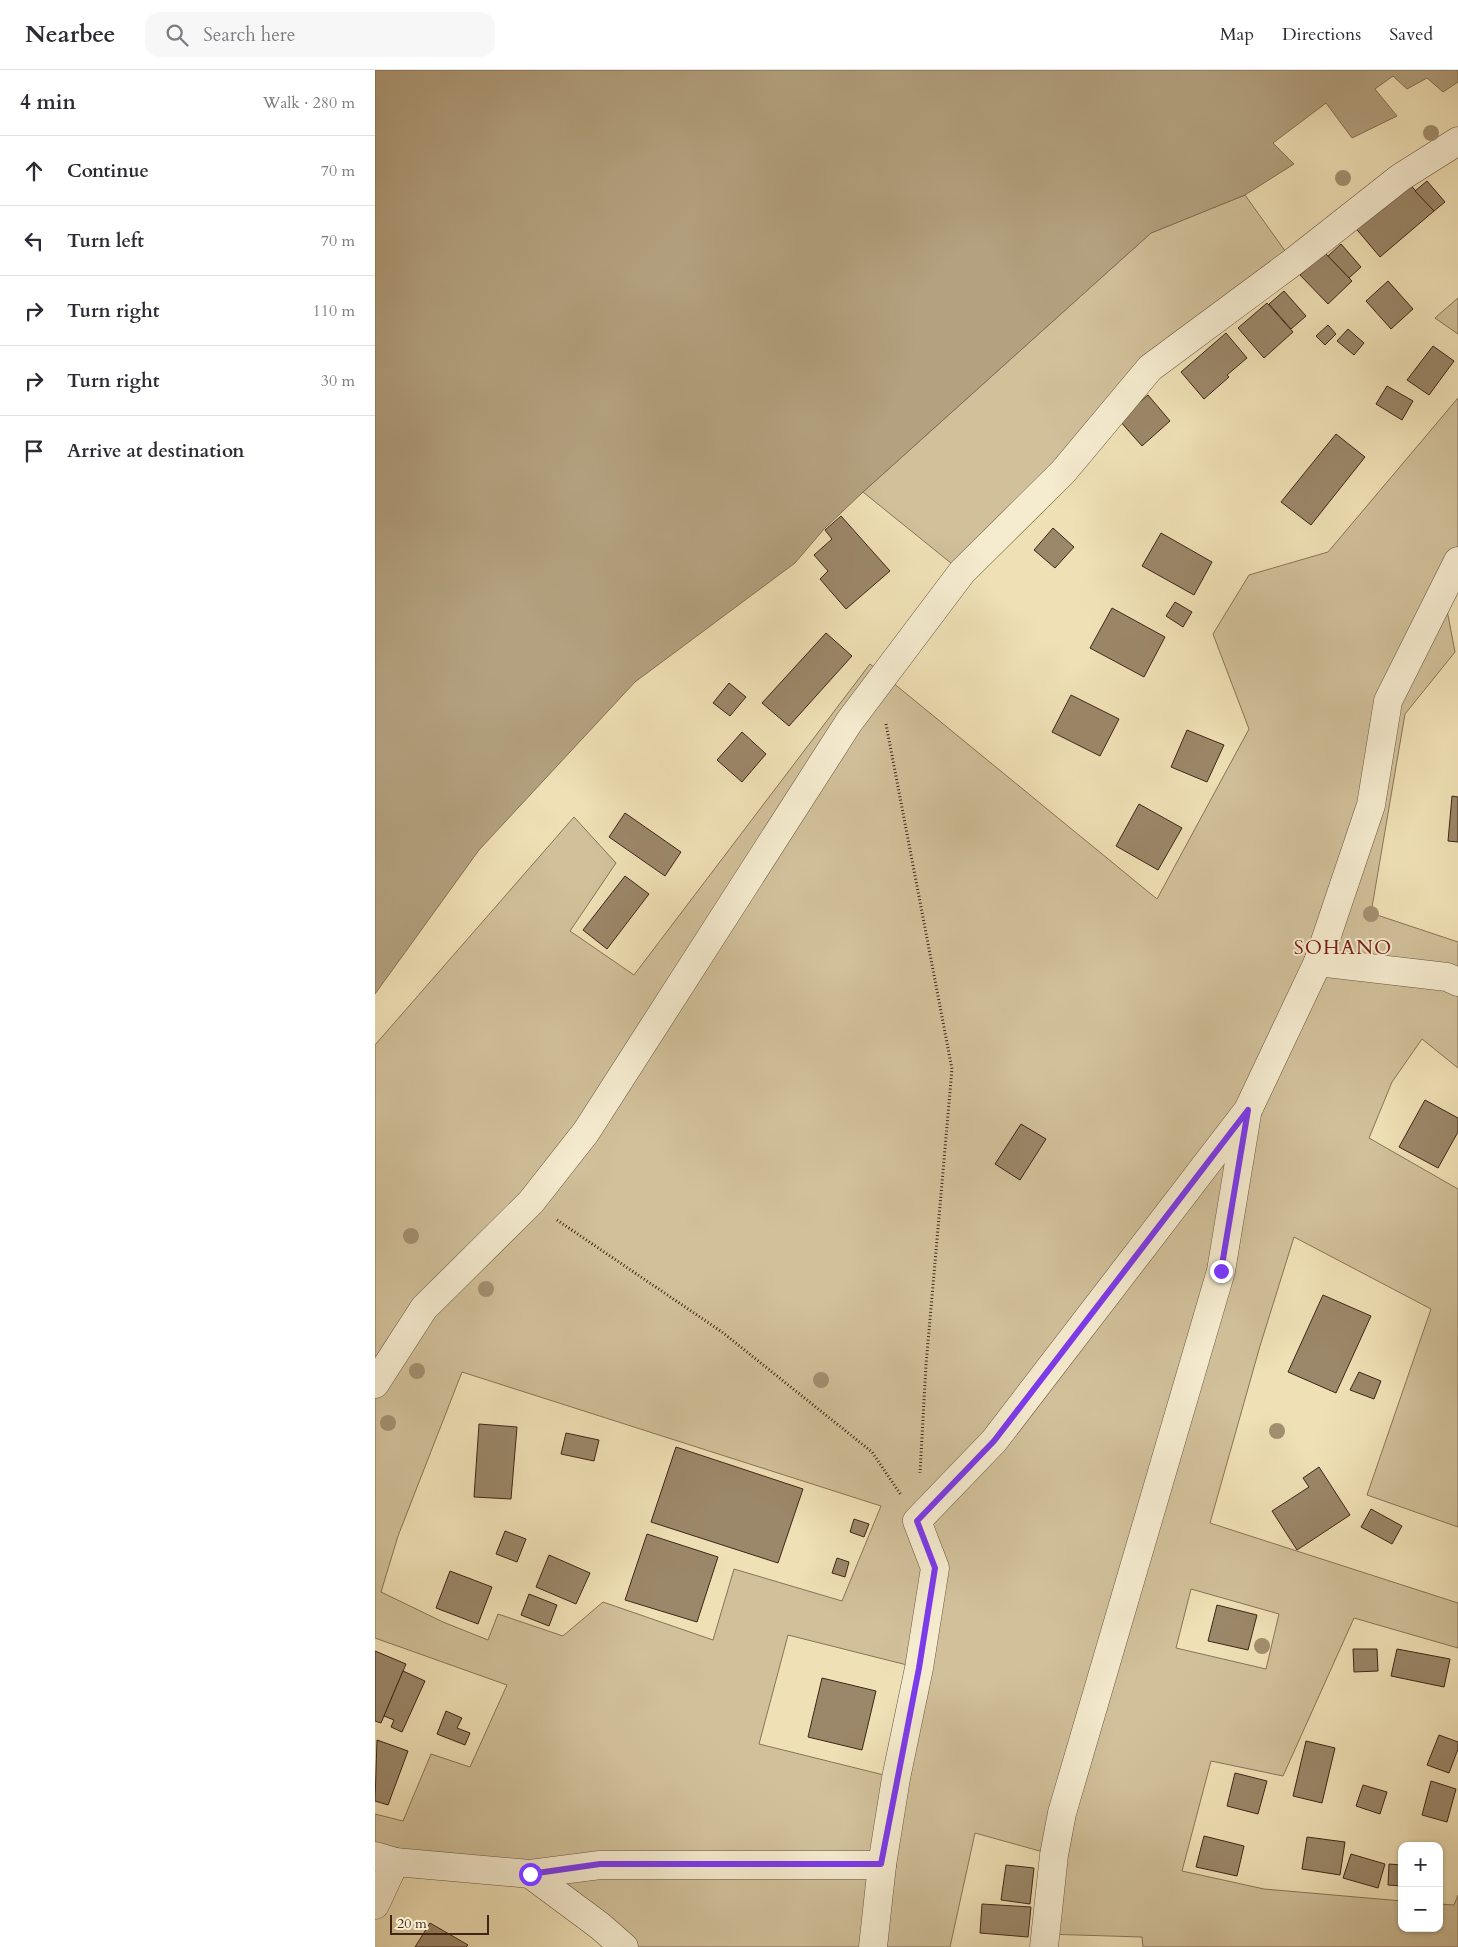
<!DOCTYPE html>
<html lang="en">
<head>
<meta charset="utf-8">
<style>
	:root { --surface:#fff; --page:#f7f7f7; --text:#2b2b33; --muted:#7c7c81; --line:#e1e1e2 }
	body { margin:0; font-family:Cardo,serif; background:var(--page); color:var(--text) }
	.controls { position:absolute; right:15px; bottom:15px; display:grid; overflow:hidden; border-radius:10px; box-shadow:0 1px 4px #0004 }
	.controls button { width:45px; height:45px; display:grid; place-items:center; padding:0; border:0; border-bottom:1px solid var(--line); background:var(--surface); color:var(--text); font:25px sans-serif }
	.scale { position:absolute; left:15px; bottom:12px; width:99px; box-sizing:border-box; padding-left:5px; border:2px solid #3f2617; border-top:0; font-size:14px; line-height:18px; white-space:nowrap; color:#3f2617; -webkit-text-stroke:4px #f5ebcf; paint-order:stroke }
	.stop { position:absolute; width:15px; height:15px; margin:-11px; border:4px solid #7c3aed; border-radius:50%; background:#fff }
	.stop.end { background:#7c3aed; border-color:#fff; box-shadow:0 1px 5px #0008 }
	.list { margin:0; padding:0; list-style:none }
	h2 { display:flex; justify-content:space-between; align-items:center; height:65px; margin:0; padding:0 20px; font-size:21px }
	h2 small { font-size:16px; font-weight:400; color:var(--muted) }
	.list li { display:grid; grid-template-columns:32px 1fr auto; gap:15px; align-items:center; box-sizing:border-box; height:70px; padding:0 20px; border-top:1px solid var(--line) }
	.list b { display:block; font-size:19px; white-space:nowrap }
	.list em { font-size:16px; font-style:normal; color:var(--muted) }
	.icon { flex:none; width:28px; height:28px; fill:none; stroke:currentColor; stroke-width:2; stroke-linecap:round; stroke-linejoin:round }
	.map { position:relative; flex:none; width:1083px; height:1877px; overflow:hidden }
	header { display:flex; align-items:center; gap:30px; box-sizing:border-box; height:70px; padding:0 25px; background:var(--surface); border-bottom:1px solid var(--line) }
	header strong { font-size:24px }
	nav { display:flex; gap:28px; margin-inline-start:auto; font-size:18px }
	.search { width:350px; height:45px; background:var(--page); display:flex; align-items:center; gap:12px; box-sizing:border-box; padding:0 18px; border-radius:15px; color:var(--muted); font-size:19px }
	main { display:flex }
	aside { flex:1; background:var(--surface) }
	.map>svg:first-child { display:block }
</style>
</head>
<body>
<header>
<strong>Nearbee</strong>
<div class="search"><svg class="icon" aria-label="search" viewBox="0 0 24 24"><circle cx="10" cy="10" r="6"/><path d="M15 15l6 6"/></svg>Search here</div>
<nav><a>Map</a><a>Directions</a><a>Saved</a></nav>
</header>
<main>
<aside>
<h2>4 min<small>Walk · 280 m</small></h2>
<ul class="list">
<li><svg class="icon" aria-label="ahead" viewBox="0 0 24 24"><path d="M12 20V5M6 11l6-6 6 6"/></svg><div><b>Continue</b></div><em>70 m</em></li>
<li><svg class="icon" aria-label="left" viewBox="0 0 24 24"><path d="M17 20v-9H6M10 6l-5 5 5 5"/></svg><div><b>Turn left</b></div><em>70 m</em></li>
<li><svg class="icon" aria-label="right" viewBox="0 0 24 24"><path d="M7 20v-9h11M14 6l5 5-5 5"/></svg><div><b>Turn right</b></div><em>110 m</em></li>
<li><svg class="icon" aria-label="right" viewBox="0 0 24 24"><path d="M7 20v-9h11M14 6l5 5-5 5"/></svg><div><b>Turn right</b></div><em>30 m</em></li>
<li><svg class="icon" aria-label="arrive" viewBox="0 0 24 24"><path d="M6 21V4h12l-3 4 3 4H6"/></svg><div><b>Arrive at destination</b></div></li>
</ul>
</aside>
<div class="map">
<svg width="1083" height="1877" viewBox="0 0 1083 1877">
	<rect width="100%" height="100%" fill="#efe0b5"/>
	<filter id="stains"><feTurbulence type="fractalNoise" baseFrequency=".004" numOctaves="4"/><feColorMatrix values="0 0 0 0 .2 0 0 0 0 .09 0 0 0 0 .02 0 0 0 .5 -.17"/></filter>
	<radialGradient id="worn" r=".72"><stop offset=".6" stop-color="#630" stop-opacity="0"/><stop offset="1" stop-color="#630" stop-opacity=".3"/></radialGradient>
	<g fill="#d1c09a" stroke="#887358" fill-rule="evenodd">
		<path d="M870,125l48,67 -143,106 -188,204 -99,-80 288,-259z"/>
		<path d="M1083,228v36l-23,-16z"/>
		<path d="M1083,328v163l-15,28 12,63 -50,62 -34,199 87,29v126l-36,-29 -30,43 -23,56 89,51v338l-91,-32 64,-186 -137,-72 -34,109 -50,177 248,80v45l-104,-30 -71,158 -72,-15 -29,110 82,18 138,12v27h37v-24l15,1 4,-10v52h-315l-1,-10 -98,-3 10,-79 -79,-22 -25,114h-326l-94,-73 -155,-18v-42l28,7 28,-67 39,13 37,-82 -132,-47v-593l199,-228 42,46 -46,68 64,44 236,-311 287,235 92,-170 -36,-95 36,-59 79,-23zM87,1302l419,134 -39,95 -108,-32 -21,71 -110,-38 -40,34 -65,-22 -10,26 -45,-18 -62,-30 17,-56zM816,1519l88,25 -13,55 -90,-21zM413,1565l131,33 -23,110 -137,-34z"/>
	</g>
	<path fill="#b3a17f" stroke="#857055" d="M0,0h1083v12l-15,10 -16,-14 -20,11 -14,-13 -18,13 22,27 -45,22 -26,-35 -53,40 21,21 -49,31 -94,38 -288,259 -39,37 -29,34 -160,119 -156,168 -104,144z"/>
	<g fill="#9b8769" stroke="#3f2617">
		<path d="M1031,110l28,31 -54,46 -27,-32z"/>
		<path d="M1052,111l18,21 -11,9 -19,-20z"/>
		<path d="M966,174l20,23 -12,11 -21,-22z"/>
		<path d="M950,183l27,28 -24,23 -28,-29z"/>
		<path d="M1013,211l25,28 -22,20 -25,-28z"/>
		<path d="M909,221l22,25 -15,13 -22,-25z"/>
		<path d="M892,233l26,29 -29,26 -26,-30z"/>
		<path d="M953,255l8,9 -11,11 -9,-9z"/>
		<path d="M973,259l16,14 -10,12 -17,-14z"/>
		<path d="M851,263l21,25 -20,17 2,2 -25,22 -23,-27z"/>
		<path d="M1058,276l21,15 -25,34 -22,-15z"/>
		<path d="M1012,316l26,15 -11,19 -26,-16z"/>
		<path d="M773,325l22,26 -28,25 -23,-26z"/>
		<path d="M961,364l29,23 -54,68 -30,-23z"/>
		<path d="M466,446l49,55 -44,38 -26,-30 8,-8 -14,-16 18,-16 -7,-9z"/>
		<path d="M678,458l21,19 -19,21 -21,-18z"/>
		<path d="M786,463l51,29 -18,33 -52,-29z"/>
		<path d="M800,532l17,10 -9,15 -17,-11z"/>
		<path d="M737,538l53,29 -21,40 -54,-29z"/>
		<path d="M451,563l26,23 -63,70 -27,-23z"/>
		<path d="M354,613l17,14 -16,19 -17,-13z"/>
		<path d="M696,625l48,24 -19,37 -48,-24z"/>
		<path d="M812,660l37,15 -17,37 -36,-15z"/>
		<path d="M367,662l24,22 -24,28 -25,-22z"/>
		<path d="M1077,726l6,1v45l-10,-1z"/>
		<path d="M764,734l43,24 -24,42 -42,-24z"/>
		<path d="M250,743l56,39 -16,24 -56,-39z"/>
		<path d="M250,806l24,18 -42,55 -24,-19z"/>
		<path d="M1050,1030l33,18v14l-20,36 -39,-21z"/>
		<path d="M646,1054l25,15 -26,41 -25,-16z"/>
		<path d="M948,1225l48,21 -35,77 -48,-21z"/>
		<path d="M984,1302l22,9 -7,18 -24,-9z"/>
		<path d="M104,1354l38,3 -6,72 -37,-2z"/>
		<path d="M191,1363l33,7 -5,21 -33,-7z"/>
		<path d="M301,1377l127,42 -25,74 -127,-41z"/>
		<path d="M944,1397l31,48 -53,35 -25,-39 37,-24 -6,-9z"/>
		<path d="M996,1439l31,17 -10,18 -31,-17z"/>
		<path d="M479,1449l15,5 -5,13 -14,-5z"/>
		<path d="M130,1461l21,8 -9,23 -21,-8z"/>
		<path d="M272,1464l71,23 -21,65 -72,-22z"/>
		<path d="M174,1485l41,18 -14,31 -40,-17z"/>
		<path d="M462,1488l12,4 -4,15 -13,-4z"/>
		<path d="M75,1501l42,16 -14,37 -42,-16z"/>
		<path d="M154,1524l28,11 -8,21 -28,-11z"/>
		<path d="M842,1535l40,10 -9,35 -40,-9z"/>
		<path d="M978,1579h24l1,22 -24,1z"/>
		<path d="M1022,1579l53,10 -6,28 -53,-11z"/>
		<path d="M0,1581l31,13 -25,59 -6,-2z"/>
		<path d="M28,1601l22,10 -23,51 -11,-5 3,-7 -10,-4z"/>
		<path d="M447,1608l54,13 -14,59 -54,-13z"/>
		<path d="M71,1641l16,7 -5,10 13,5 -5,12 -28,-11z"/>
		<path d="M1064,1665l19,7v7l-9,24 -22,-8z"/>
		<path d="M2,1670l31,11 -20,54 -13,-4z"/>
		<path d="M931,1671l29,7 -13,55 -29,-7z"/>
		<path d="M860,1703l32,8 -9,33 -31,-8z"/>
		<path d="M1056,1711l25,8 -9,33 -25,-7z"/>
		<path d="M988,1715l24,7 -7,22 -24,-8z"/>
		<path d="M829,1766l40,10 -7,30 -41,-9z"/>
		<path d="M932,1767l38,5 -5,33 -38,-6z"/>
		<path d="M976,1784l34,10 -7,24 -35,-10z"/>
		<path d="M1014,1794l13,1v21l-14,-1z"/>
		<path d="M631,1795l28,3 -4,36 -29,-4z"/>
		<path d="M607,1834l49,3 -3,30 -48,-4z"/>
		<path d="M55,1853l38,22 -2,2h-51z"/>
	</g>
	<g fill="none" stroke-linecap="round" stroke-linejoin="round">
		<g stroke="#6b543e" stroke-width="29">
			<g id="minor">
				<path d="M943,892l129,15 11,5"/>
				<path d="M0,1314l49,-76 107,-106 55,-70 263,-410 113,-150 101,-100 87,-104 143,-106 108,-85 57,-36"/>
				<path d="M0,1786l20,6 135,12 70,-9h282"/>
				<path d="M155,1804l70,52 24,21"/>
				<path d="M0,1835l20,-43"/>
				<path d="M498,1877l9,-82 14,-87 23,-110 16,-100 -18,-47 77,-80 254,-331 70,-148 53,-157 17,-104 70,-140"/>
				<path d="M669,1877l10,-92 8,-42 159,-542 26,-157"/>
			</g>
		</g>
		<g stroke="#3f2617" stroke-width="3" stroke-dasharray="1 2.5" stroke-linecap="butt">
			<path d="M511,654l66,345 -26,296 -6,108"/>
			<path d="M182,1150l165,112 150,120 29,43"/>
		</g>
		<use href="#minor" stroke="#f5ebcf" stroke-width="28"/>
	</g>
	<g fill="#a38f70">
		<circle cx="1056" cy="63" r="8"/>
		<circle cx="968" cy="108" r="8"/>
		<circle cx="996" cy="844" r="8"/>
		<circle cx="36" cy="1166" r="8"/>
		<circle cx="111" cy="1219" r="8"/>
		<circle cx="42" cy="1301" r="8"/>
		<circle cx="446" cy="1310" r="8"/>
		<circle cx="13" cy="1353" r="8"/>
		<circle cx="902" cy="1361" r="8"/>
		<circle cx="887" cy="1576" r="8"/>
	</g>
	<g fill="none" stroke-linecap="round" stroke-linejoin="round">
		<path stroke="#7c3aed" stroke-width="6" d="M155,1804l70,-10h281l38,-196 16,-100 -18,-47 77,-80 254,-331 -27,161"/>
	</g>
	<g text-anchor="middle" stroke-width="4" stroke-linejoin="round" paint-order="stroke">
		<g font-size="20" letter-spacing="1" fill="#7a1f14" stroke="#f5ebcf">
			<text x="968" y="884">SOHANO</text>
		</g>
	</g>
	<rect width="100%" height="100%" filter="url(#stains)"/>
	<rect width="100%" height="100%" fill="url(#worn)"/>
</svg>
<div class="controls">
<button>+</button>
<button>−</button>
</div>
<div class="scale">20 m</div>
<div class="stop" style="left:155px;top:1804px"></div>
<div class="stop end" style="left:846px;top:1201px"></div>
</div>
</main>
</body>
</html>
